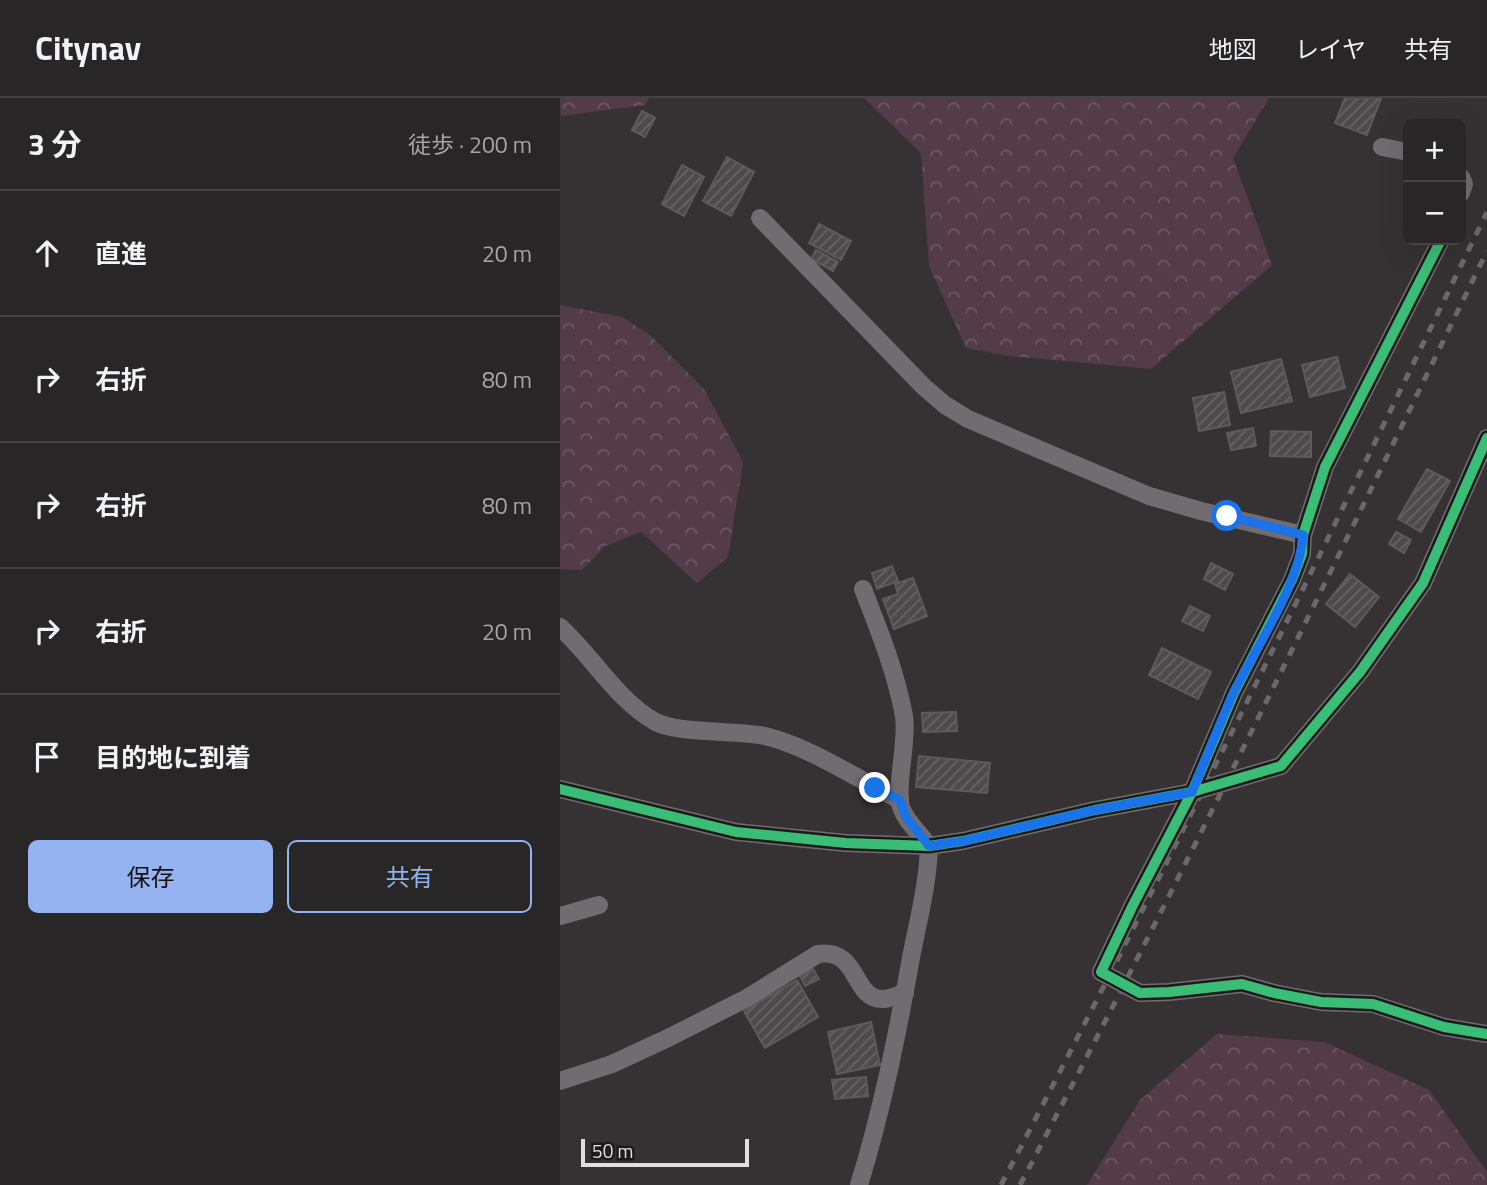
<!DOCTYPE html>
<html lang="ja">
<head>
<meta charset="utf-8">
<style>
	:root { --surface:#282627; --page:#302e2f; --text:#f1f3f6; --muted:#a5a5a7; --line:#444344; --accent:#95b2f1 }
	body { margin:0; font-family:"Titillium Web","Noto Sans JP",sans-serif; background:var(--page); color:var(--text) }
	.controls { position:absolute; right:21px; top:21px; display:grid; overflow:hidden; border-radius:10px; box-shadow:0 7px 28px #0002 }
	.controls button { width:63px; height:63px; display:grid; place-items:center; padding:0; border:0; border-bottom:2px solid var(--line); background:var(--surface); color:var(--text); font:35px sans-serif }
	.scale { position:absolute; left:21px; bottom:18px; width:168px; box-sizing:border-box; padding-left:7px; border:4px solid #e3dfe1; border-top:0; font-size:19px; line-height:24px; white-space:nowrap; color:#e3dfe1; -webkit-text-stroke:5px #1d1a1b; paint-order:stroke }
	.stop { position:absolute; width:21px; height:21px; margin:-16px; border:5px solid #1a73e8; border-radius:50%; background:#fff }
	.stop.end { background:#1a73e8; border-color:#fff; box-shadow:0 2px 7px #0008 }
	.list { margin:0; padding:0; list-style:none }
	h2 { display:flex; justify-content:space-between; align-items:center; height:91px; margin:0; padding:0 28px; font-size:30px }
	h2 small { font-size:23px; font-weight:400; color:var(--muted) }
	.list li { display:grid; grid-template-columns:46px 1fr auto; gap:21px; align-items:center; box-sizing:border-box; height:126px; padding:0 28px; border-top:2px solid var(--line) }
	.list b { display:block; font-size:26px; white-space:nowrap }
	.list em { font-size:23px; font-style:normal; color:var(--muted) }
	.actions { display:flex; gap:14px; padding:21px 28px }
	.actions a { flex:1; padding:16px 0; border:2px solid var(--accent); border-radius:10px; text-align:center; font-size:24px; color:var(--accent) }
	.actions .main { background:var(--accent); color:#111 }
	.icon { flex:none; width:38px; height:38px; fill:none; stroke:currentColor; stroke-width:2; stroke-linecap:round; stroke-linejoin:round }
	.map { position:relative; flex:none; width:927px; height:1087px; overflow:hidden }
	header { display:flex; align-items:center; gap:42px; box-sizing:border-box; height:98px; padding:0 35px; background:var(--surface); border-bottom:2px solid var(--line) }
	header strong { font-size:33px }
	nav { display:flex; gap:38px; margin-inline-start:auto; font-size:24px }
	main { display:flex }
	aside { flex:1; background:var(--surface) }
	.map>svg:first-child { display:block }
</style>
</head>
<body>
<header>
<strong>Citynav</strong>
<nav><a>地図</a><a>レイヤ</a><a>共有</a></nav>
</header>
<main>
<aside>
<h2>3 分<small>徒歩 · 200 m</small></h2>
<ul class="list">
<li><svg class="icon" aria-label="ahead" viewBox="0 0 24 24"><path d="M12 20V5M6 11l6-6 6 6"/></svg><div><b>直進</b></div><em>20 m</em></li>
<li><svg class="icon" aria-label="right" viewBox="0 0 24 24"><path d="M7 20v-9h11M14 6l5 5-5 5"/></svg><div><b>右折</b></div><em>80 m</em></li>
<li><svg class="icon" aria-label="right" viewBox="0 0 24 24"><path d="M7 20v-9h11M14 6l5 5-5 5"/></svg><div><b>右折</b></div><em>80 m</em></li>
<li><svg class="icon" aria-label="right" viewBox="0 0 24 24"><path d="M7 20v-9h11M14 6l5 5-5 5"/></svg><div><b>右折</b></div><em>20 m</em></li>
<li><svg class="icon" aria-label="arrive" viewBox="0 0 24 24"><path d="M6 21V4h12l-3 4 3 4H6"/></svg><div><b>目的地に到着</b></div></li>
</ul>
<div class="actions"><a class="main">保存</a><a>共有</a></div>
</aside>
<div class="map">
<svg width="927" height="1087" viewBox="0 0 927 1087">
	<defs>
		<pattern id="forest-crowns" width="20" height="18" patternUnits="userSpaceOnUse" patternTransform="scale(1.75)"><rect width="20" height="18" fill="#533c48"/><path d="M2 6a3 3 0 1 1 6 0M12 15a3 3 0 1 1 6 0" fill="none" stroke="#6c5862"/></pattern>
		<pattern id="building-hatch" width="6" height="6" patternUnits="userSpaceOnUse" patternTransform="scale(1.75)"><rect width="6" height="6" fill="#4d4a4c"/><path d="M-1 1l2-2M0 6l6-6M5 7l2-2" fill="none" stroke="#666466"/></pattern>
	</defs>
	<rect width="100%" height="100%" fill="#363234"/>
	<g fill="url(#forest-crowns)">
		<path d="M0,0h89l-4,7 -84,11z"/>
		<path d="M304,0h405l-36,60 39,107 -121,104 -141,-13 -44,-8 -37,-82 -8,-113z"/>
		<path d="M0,207l62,12 28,18 54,54 39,73 -15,95 -31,26 -56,-51 -36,14 -23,24 -22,-1z"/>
		<path d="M657,936l107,8 105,48 58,82v13h-400l53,-85z"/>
	</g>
	<g fill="url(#building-hatch)" stroke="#5e5a5c" stroke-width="2">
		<path d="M785,0h36l-14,37 -32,-12z"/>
		<path d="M82,13l13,7 -10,19 -13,-7z"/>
		<path d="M167,59l27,15 -23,44 -28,-15z"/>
		<path d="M122,67l22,12 -20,39 -22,-12z"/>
		<path d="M259,126l32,17 -10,19 -32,-17z"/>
		<path d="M256,152l22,12 -5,9 -22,-12z"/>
		<path d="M777,259l8,31 -35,9 -8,-32z"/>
		<path d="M721,261l11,42 -51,12 -10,-41z"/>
		<path d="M664,294l6,33 -31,6 -6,-33z"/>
		<path d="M693,330l3,18 -25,4 -4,-17z"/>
		<path d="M711,333l40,1v25l-41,-1z"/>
		<path d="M867,371l23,12 -29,51 -23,-13z"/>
		<path d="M836,434l15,8 -7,13 -15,-9z"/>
		<path d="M651,465l22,11 -8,16 -21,-11z"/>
		<path d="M332,468l6,15 -21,8 -5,-16z"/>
		<path d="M790,476l29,23 -24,30 -29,-23z"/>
		<path d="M353,480l14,38 -33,13 -11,-30 15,-5 -3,-10z"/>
		<path d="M630,508l20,10 -7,15 -21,-10z"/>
		<path d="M602,550l49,24 -13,27 -49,-24z"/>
		<path d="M396,614l1,19 -34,1 -1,-19z"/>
		<path d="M359,658l71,7 -3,30 -71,-6z"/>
		<path d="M253,871l6,10 -14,7 -5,-10z"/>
		<path d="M237,882l21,37 -53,31 -21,-37z"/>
		<path d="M311,924l9,43 -43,9 -9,-42z"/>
		<path d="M306,979l2,19 -33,3 -3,-19z"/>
	</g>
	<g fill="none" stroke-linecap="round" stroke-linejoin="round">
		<g stroke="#716c6f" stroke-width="18">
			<path d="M822,49l26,5"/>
			<path d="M901,79l3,7 -3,9"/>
			<path d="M200,120l164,169 21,18 23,14 181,77 52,15 102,24"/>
			<path d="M881,142l-116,227 -22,68 -1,19 -10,26 -58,113 -42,99 -59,113 -32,67 39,21 29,-1 73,-8 32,9 47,9 52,2 71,23 43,7"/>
			<path d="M0,529c32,29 56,72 94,94 21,13 82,9 111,15 46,11 93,44 135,64"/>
			<path d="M0,691l176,43 110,11 83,3 34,-5 132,-31 97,-18 89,-26 79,-94 63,-89 64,-145"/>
			<path d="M0,818l39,-11"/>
			<path d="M0,983l52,-17 56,-26 79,-40 71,-44c42,-6 34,46 65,45 7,0 15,-4 22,-6"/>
			<path d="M299,1087c23,-74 38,-150 52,-227 7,-37 17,-74 18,-112 -9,-13 -23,-24 -28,-39 -6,-21 7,-64 3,-91 -8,-44 -25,-86 -41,-127"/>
		</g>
		<g stroke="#6c686a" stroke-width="5" stroke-dasharray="9 9" stroke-linecap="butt">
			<path d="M441,1087c168,-321 328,-647 486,-973"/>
			<path d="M460,1087c162,-308 315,-621 467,-934"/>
		</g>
		<g stroke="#1d1a1b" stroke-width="15">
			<g id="cycleway">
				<path d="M881,142l-116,227 -22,68 -1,19 -10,26 -58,113 -42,99 -59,113 -32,67 39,21 29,-1 73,-8 32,9 47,9 52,2 71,23 43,7"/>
				<path d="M0,691l176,43 110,11 83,3 34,-5 132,-31 97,-18 89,-26 79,-94 63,-89 64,-145"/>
			</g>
		</g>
		<use href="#cycleway" stroke="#3abd76" stroke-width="10"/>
	</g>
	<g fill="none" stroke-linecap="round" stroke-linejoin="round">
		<path stroke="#1a73e8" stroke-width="9" d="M315,690l25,12 6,17 23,29 35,-5 131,-31 97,-18c14,-33 27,-67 42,-100 22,-45 66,-108 69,-157l-76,-19"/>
	</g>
</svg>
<div class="controls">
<button>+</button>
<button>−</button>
</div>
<div class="scale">50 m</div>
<div class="stop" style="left:667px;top:418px"></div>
<div class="stop end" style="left:315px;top:690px"></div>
</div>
</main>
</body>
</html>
